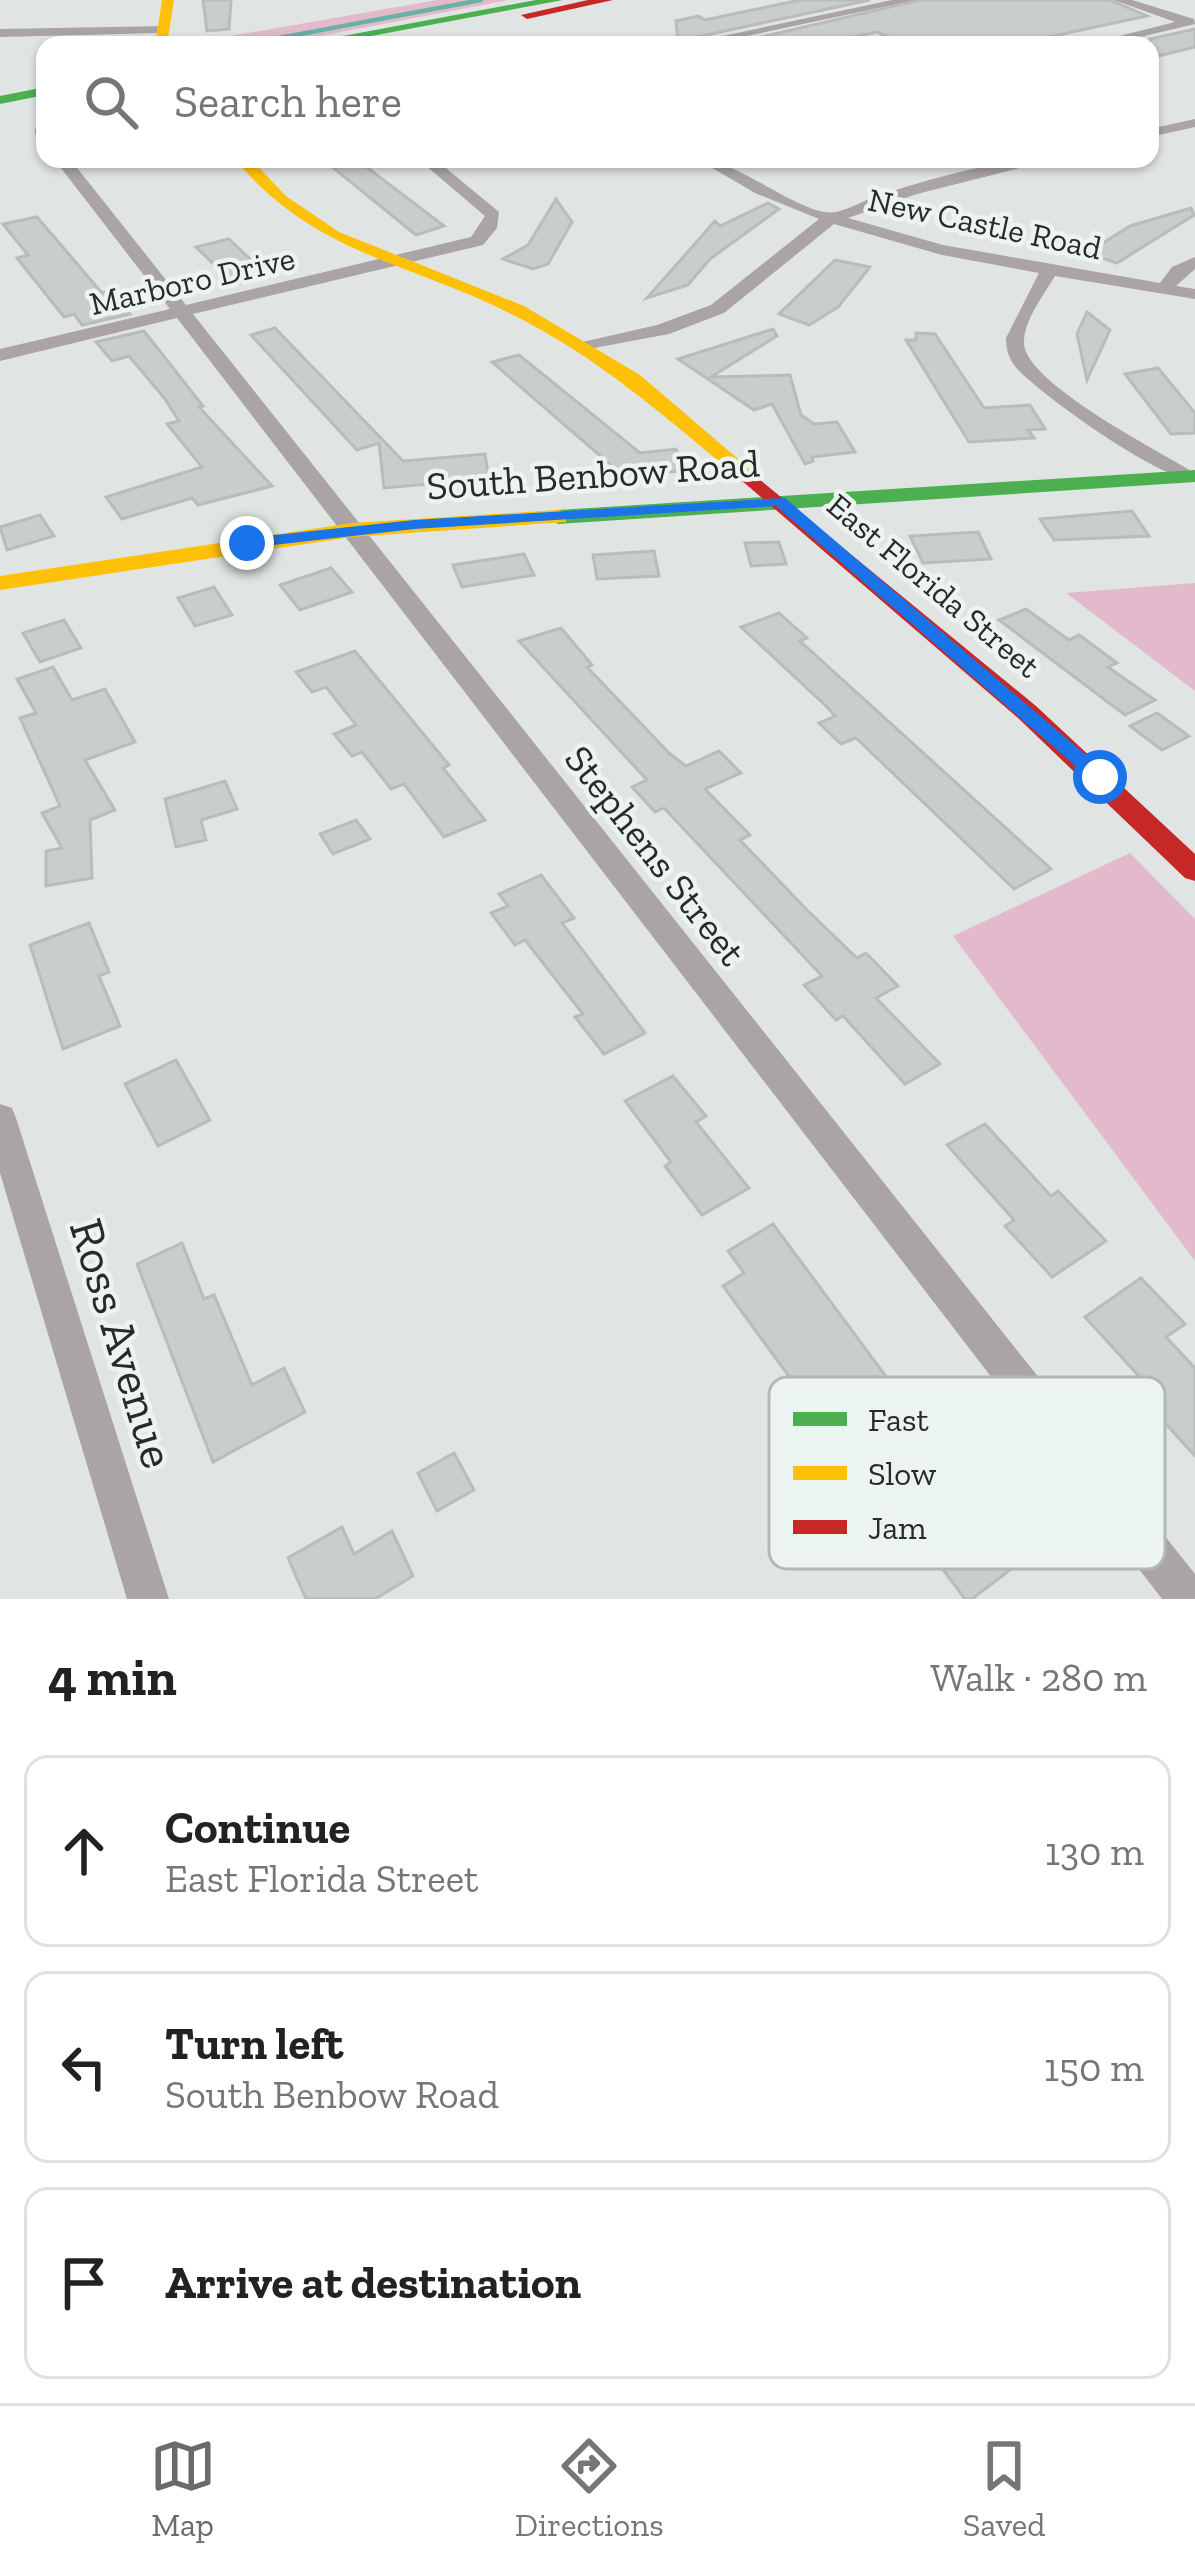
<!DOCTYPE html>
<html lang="en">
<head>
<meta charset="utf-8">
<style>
	:root { --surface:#fff; --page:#f6f6f6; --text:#222; --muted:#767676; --line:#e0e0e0; --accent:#686c6b }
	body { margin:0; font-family:"Zilla Slab",serif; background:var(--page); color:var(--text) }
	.stop { position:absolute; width:36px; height:36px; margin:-27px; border:9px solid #1a73e8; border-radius:50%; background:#fff }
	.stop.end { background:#1a73e8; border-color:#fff; box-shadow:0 3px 12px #0008 }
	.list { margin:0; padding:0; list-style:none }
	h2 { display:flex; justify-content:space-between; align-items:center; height:156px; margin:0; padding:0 48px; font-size:51px }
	h2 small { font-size:39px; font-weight:400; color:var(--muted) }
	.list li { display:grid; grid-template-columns:78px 1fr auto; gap:36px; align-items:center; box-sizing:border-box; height:192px; margin:0 24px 24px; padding:0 24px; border:3px solid var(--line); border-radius:24px }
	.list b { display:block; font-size:45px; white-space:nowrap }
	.list p { margin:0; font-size:39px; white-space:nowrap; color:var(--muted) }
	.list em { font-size:39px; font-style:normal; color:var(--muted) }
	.icon { flex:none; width:66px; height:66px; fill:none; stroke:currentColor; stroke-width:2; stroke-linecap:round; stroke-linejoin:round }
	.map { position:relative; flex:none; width:1195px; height:1599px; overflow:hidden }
	.search { position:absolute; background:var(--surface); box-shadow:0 3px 9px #0004; left:36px; right:36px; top:36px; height:132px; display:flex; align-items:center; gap:30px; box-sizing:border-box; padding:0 42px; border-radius:24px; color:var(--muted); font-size:45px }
	.sheet { height:804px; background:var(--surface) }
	nav { display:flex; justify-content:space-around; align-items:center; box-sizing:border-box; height:168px; border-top:3px solid var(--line); background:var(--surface); font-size:33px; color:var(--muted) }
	nav a { display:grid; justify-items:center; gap:6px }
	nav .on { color:var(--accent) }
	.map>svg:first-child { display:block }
</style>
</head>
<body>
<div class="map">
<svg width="1195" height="1599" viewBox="0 0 1195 1599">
	<rect width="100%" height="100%" fill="#e0e5e3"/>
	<g fill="#e2bacc">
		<path d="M437,0h72l-236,45 -88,-1z"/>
		<path d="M1195,583v108l-129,-98z"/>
		<path d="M1130,853l65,66v342l-242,-325z"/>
	</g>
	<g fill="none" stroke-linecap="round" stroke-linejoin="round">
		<path stroke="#64b3a3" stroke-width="4.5" d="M242,45l239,-45"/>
	</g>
	<g fill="#c9cdcb" stroke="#b9bcbb" stroke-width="3">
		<path d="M203,0h28l-2,29 -22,2z"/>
		<path d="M800,0h70l-192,41 -2,-20 22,-5 7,4z"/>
		<path d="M920,0h190l37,16 -136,29h-104l-30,-13 -62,13h-88z"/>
		<path d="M1195,29v18l-45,11v-19z"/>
		<path d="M328,159h28l88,67 -28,9 -90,-73z"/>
		<path d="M556,199l16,23 -24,42 -15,5 -30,-10 25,-14z"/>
		<path d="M768,203l11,6 -69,50 -22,26 -41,13 68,-77 5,5z"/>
		<path d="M1191,208l3,7 -77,48 -30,-10 43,-27z"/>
		<path d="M37,217l65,76 8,-2 20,23 -48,11 -8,-11 -10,3 -47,-59 11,-3 -25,-31z"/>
		<path d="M229,239l39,37 -34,8 -38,-37z"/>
		<path d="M835,260l35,7 -32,40 -29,18 -30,-11z"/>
		<path d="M1087,312l23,18 -23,50 -10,-46z"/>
		<path d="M275,328l128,133 82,-7 4,25 -105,9 -5,-45 -22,7 -106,-115z"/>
		<path d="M773,329l4,7 -66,41 79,-2 11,40 13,9 23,-2 18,30 -43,5 1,4 -8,3 -33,-60 -18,6 -76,-51z"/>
		<path d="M144,331l59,75 -4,1 73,79 -74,19 -6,-7 -70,21 -16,-22 96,-30 -35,-43 12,-3 -14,-22 -36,-43 -17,5 -16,-19z"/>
		<path d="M916,333l19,1 49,74 46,-3 15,24 -17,1 6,8 -65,4 -63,-102h10z"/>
		<path d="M519,355l121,98 36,-4 9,22 -64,3 -129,-112z"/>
		<path d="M1158,368l37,45v20l-24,1 -46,-60z"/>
		<path d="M1132,511l17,25 -95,4 -14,-21z"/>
		<path d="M40,515l14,21 -47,14 -7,-23z"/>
		<path d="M978,532l13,27 -68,4 -13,-27z"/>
		<path d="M779,542l7,22 -35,2 -6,-23z"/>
		<path d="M654,551l5,25 -62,3 -4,-24z"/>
		<path d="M524,554l10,21 -72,12 -9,-22z"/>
		<path d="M331,568l21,24 -52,18 -20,-25z"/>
		<path d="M214,587l18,28 -37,11 -17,-28z"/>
		<path d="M1026,609l43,31 10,-5 38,28 -9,4 47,33 -30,15 -126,-95z"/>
		<path d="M779,613l28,25 -7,3 251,228 -37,20 -158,-151 -15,6 -22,-21 16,-7 -8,-9 -86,-80z"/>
		<path d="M64,620l17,28 -41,14 -17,-29z"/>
		<path d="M561,628l31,37 -5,2 83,87 16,12 33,-15 22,22 -36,16 45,46 -10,5 67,70 50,48 9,-5 32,33 -22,12 64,66 -35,20 -62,-68 -7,4 -32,-35 18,-9 -158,-168 -9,4 -23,-25 15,-7 -128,-139z"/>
		<path d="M355,651l94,114 -6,3 42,52 -41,17 -40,-53 -13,5 -29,-37 -10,4 -18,-22 22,-9 -30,-38 -14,5 -16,-20z"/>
		<path d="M53,667l19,33 33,-11 30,53 -50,18 30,50 -25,10 2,58 -46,8v-35l16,-3 -20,-35 18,-7 -40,-88 16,-5 -19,-34z"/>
		<path d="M1157,713l32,23 -27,14 -32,-24z"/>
		<path d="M225,781l12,28 -36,11 5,20 -30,7 -11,-48z"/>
		<path d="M356,820l14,19 -37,15 -13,-20z"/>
		<path d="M541,875l33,43 -12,5 83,110 -41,21 -29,-37 8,-3 -58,-74 -10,5 -24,-32 17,-7 -9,-12z"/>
		<path d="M89,923l20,49 -10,4 21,50 -57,23 -33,-104z"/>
		<path d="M176,1060l34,60 -52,26 -33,-62z"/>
		<path d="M673,1076l33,40 -10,6 53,66 -47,27 -37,-49 6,-4 -46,-61z"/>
		<path d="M985,1124l66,72 7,-5 48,50 -54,36 -47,-51 9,-6 -67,-75z"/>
		<path d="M773,1224l166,224 -72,51 -40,-55 25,-16 -28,-38 -17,11 -84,-115 21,-13 -16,-22z"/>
		<path d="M182,1243l22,56 10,-4 38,90 32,-17 21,44 -92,50 -76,-198z"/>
		<path d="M1141,1278l44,46 -19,13 29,31v88l-49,-54 10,-7 -71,-78z"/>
		<path d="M454,1453l20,37 -37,21 -19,-38z"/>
		<path d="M966,1494l53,69 -47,36h-7l-51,-68z"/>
		<path d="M342,1527l12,27 38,-23 21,45 -38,23h-69l-18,-41z"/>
	</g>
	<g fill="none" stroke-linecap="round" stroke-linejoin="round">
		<g fill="#aba4a7" fill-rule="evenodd">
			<path d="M892,0h24l-211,45h-25z"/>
			<path d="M1114,0h18l62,19 1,5 -88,21h-23l91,-23z"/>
			<path d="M164,26l-4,7 -160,4v-8z"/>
			<path d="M1195,119v8l-45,10v-8z"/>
			<path d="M35,128h10v13l-10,-7z"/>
			<path d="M54,159h16l116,146 285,-68 14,-21 -67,-57h17l64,53 -2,16 -14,17 -290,69 1002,1260v25h-33l-985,-1281 -177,43v-12l170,-40z"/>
			<path d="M697,159c41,0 106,59 139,53 14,-3 29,-12 44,-17 54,-17 117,-36 175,-36l-138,35 -69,24 95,27 217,38 12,-16 23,-10v12l-19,17 19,3v10l-140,-23c-11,19 -32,45 -31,68 3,40 135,107 169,128l2,6c-23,11 -162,-88 -181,-113 -6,-9 -8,-17 -8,-27l33,-65 -97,-18 -108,-31 -110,89 -55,21 -91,17v-8l79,-18 54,-20 108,-86 -64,-26z"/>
			<path d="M0,1104l12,4 4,10 153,481h-42l-127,-426z"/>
		</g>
		<g fill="#4caf50" fill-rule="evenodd">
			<path d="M536,0h27l-240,45h-28z"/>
			<path d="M45,87v8l-45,9v-8z"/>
			<path d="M1195,470v12l-637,42 -11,-7 11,-7z"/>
		</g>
		<g fill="#ffc107" fill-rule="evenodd">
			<path d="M162,0h12l-7,45h-12z"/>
			<path d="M235,159h16l35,37 53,36 185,74 116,69 118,101 -3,4h-14c-73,-61 -144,-124 -230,-166 -102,-52 -198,-60 -276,-155z"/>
			<path d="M558,510l8,2v10l-214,15 -352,53v-14l352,-53z"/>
		</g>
		<g fill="#c62828" fill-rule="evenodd">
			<path d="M588,0h25l-86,19 -6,-4z"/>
			<path d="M748,470l288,236 159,148v27l-10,-3 -167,-160 -277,-238v-8z"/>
		</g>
	</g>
	<path fill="#1a73e8" d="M785,498l322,275v9h-13l-318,-276 -362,23 -167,19 -8,-5 8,-5 167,-18z"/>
	<g text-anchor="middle" stroke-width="9" stroke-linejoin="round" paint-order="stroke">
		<g font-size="33" fill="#282b2a" stroke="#ecf4f1">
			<text transform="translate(985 223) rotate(12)" y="12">New Castle Road</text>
			<text transform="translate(192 280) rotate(-13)" y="12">Marboro Drive</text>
			<text transform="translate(934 585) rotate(40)" y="12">East Florida Street</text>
		</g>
		<g font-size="39" fill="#282b2a" stroke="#ecf4f1">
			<text transform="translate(593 474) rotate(-4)" y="14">South Benbow Road</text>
			<text transform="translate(656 855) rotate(52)" y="14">Stephens Street</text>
		</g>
		<g font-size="48" fill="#282b2a" stroke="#ecf4f1">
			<text transform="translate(123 1343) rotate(73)" y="17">Ross Avenue</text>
		</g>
	</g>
	<rect x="769" y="1377" width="396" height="192" rx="18" fill="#ecf4f1" stroke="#b1b8b5" stroke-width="3"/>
	<rect x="793" y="1412" width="54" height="14" fill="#4caf50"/>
	<rect x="793" y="1466" width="54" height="14" fill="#ffc107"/>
	<rect x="793" y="1520" width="54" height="14" fill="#c62828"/>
	<g font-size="33" fill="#282b2a">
		<text x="868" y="1431">Fast</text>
		<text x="868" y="1485">Slow</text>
		<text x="868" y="1539">Jam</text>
	</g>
</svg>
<div class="stop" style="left:1100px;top:777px"></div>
<div class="stop end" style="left:247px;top:543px"></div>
<div class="search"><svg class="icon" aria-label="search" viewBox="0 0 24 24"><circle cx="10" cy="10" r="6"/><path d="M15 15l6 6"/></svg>Search here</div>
</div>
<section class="sheet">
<h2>4 min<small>Walk · 280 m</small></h2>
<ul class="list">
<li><svg class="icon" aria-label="ahead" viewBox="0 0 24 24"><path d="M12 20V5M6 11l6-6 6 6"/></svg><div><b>Continue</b><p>East Florida Street</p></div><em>130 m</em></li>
<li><svg class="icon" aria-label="left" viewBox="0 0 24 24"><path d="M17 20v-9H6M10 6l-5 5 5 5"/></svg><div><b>Turn left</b><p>South Benbow Road</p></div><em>150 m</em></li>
<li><svg class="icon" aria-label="arrive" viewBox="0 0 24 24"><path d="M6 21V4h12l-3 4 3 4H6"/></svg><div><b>Arrive at destination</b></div></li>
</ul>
</section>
<nav>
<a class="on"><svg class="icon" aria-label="map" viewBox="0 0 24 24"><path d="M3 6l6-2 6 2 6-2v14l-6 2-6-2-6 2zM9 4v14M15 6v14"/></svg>Map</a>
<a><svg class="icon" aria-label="directions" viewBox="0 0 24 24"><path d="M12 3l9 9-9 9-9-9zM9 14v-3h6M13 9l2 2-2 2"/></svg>Directions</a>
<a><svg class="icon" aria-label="saved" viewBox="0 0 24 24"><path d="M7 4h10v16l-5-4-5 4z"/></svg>Saved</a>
</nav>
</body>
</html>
